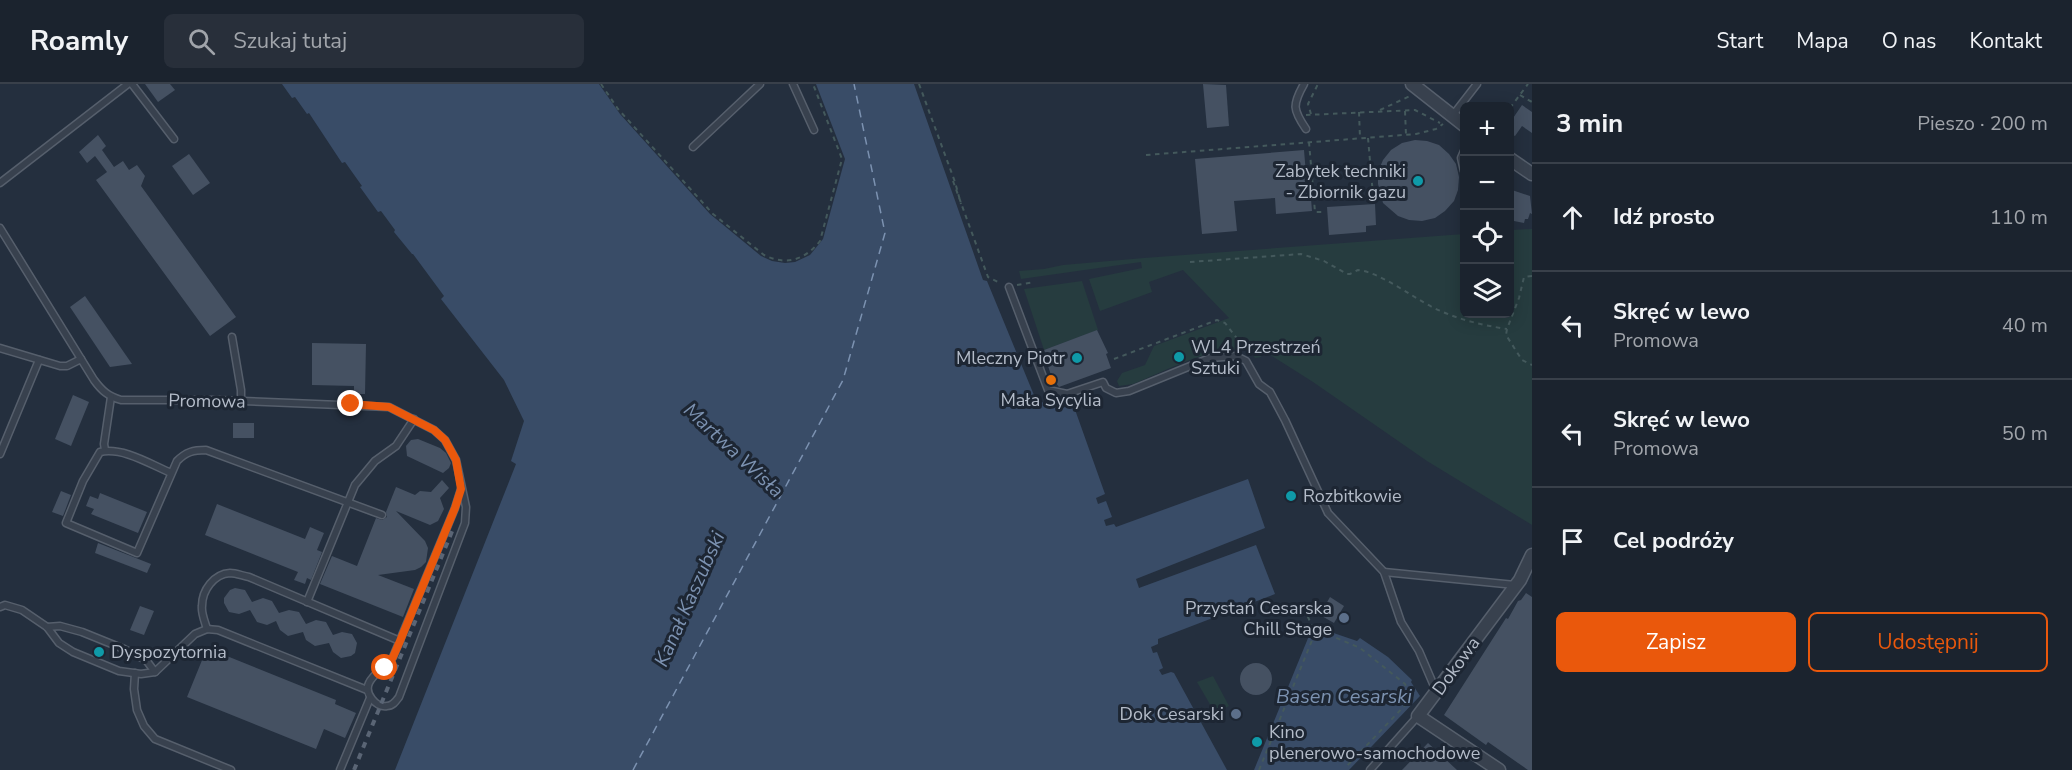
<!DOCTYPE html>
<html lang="pl">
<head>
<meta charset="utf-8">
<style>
	:root { --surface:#1b232e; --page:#282f3a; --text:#f1f3f6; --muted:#a0a4aa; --line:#39404a; --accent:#ea580c }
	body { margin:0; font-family:"Nunito Sans",sans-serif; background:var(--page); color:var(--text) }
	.controls { position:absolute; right:18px; top:18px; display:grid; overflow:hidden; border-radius:9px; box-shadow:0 3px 15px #0003 }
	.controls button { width:54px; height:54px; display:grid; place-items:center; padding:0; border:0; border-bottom:2px solid var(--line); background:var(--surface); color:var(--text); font:30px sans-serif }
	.stop { position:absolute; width:18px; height:18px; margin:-14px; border:4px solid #ea580c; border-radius:50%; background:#fff }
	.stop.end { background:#ea580c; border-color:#fff; box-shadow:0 2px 6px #0008 }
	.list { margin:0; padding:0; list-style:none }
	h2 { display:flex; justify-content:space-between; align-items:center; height:78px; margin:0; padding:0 24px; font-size:26px }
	h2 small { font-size:20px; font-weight:400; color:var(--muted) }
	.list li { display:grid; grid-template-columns:39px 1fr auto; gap:18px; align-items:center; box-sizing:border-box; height:108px; padding:0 24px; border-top:2px solid var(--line) }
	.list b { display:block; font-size:22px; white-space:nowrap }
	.list p { margin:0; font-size:20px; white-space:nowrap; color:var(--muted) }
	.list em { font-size:20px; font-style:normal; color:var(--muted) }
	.actions { display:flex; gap:12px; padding:18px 24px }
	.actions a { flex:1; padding:14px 0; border:2px solid var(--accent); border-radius:9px; text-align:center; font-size:21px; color:var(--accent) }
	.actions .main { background:var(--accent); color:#fff }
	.icon { flex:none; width:33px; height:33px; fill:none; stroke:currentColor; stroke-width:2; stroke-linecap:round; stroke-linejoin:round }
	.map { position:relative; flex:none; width:1532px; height:686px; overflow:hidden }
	header { display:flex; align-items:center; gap:36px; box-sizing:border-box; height:84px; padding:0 30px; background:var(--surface); border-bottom:2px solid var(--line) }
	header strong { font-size:28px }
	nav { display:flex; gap:33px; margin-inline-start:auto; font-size:21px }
	.search { width:420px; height:54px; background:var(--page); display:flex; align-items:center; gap:15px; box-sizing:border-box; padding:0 21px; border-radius:9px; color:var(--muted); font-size:22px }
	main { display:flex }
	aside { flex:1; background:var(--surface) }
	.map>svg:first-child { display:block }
</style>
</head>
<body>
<header>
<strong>Roamly</strong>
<div class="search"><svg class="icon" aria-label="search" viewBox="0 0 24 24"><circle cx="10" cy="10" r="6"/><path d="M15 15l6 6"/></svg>Szukaj tutaj</div>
<nav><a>Start</a><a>Mapa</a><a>O nas</a><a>Kontakt</a></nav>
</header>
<main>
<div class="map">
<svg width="1532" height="686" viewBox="0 0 1532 686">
	<rect width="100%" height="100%" fill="#242f3e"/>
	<g fill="#263c3f">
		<path d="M1532,145v296l-105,-64 -114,-79 -49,-31 -3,6 -6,1 -6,-9c-39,-3 -81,21 -116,35l-14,2 -2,-5 5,-8 23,-8 9,-19 75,-28 -46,-48 -34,12 3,10 -52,19 -11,-32 53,-11 -1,-6 -120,17 -2,-8 25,-2 19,-4 81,-7 320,-24v80h46v-84z"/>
		<path d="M1082,197l16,49 -54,20 -20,-61z"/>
		<path d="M1213,592l16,30 -14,7 -18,-31z"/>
	</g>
	<g fill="#394c67">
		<path d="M282,0h317l21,30 90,100 51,42 11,5 13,2 10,-1 15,-7 13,-16 22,-80 -29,-75h98l69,196 4,1 49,119 24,9 13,-5 32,90 -9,4 2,6 8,-3 6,16 -8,3 2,6 8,-2 2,3 132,-48 17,49 -129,51 3,9 117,-43 19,49 -117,45v5l-7,3 2,6 4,-1 6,16 -4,2 3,5 9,-3 3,1 53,97h-832l121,-306 -5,-3 13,-40 -20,-41 -63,-81 3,-3 -31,-42h-1l-18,-22 1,-2 -14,-19 -3,1 -18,-25 2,-1 -17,-24 -3,1 -33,-50 -2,1 -12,-17 -3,1z"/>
		<path d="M1313,542l44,15 3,-3 28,19 24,23 -1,2 9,14 -71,74h-95z"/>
	</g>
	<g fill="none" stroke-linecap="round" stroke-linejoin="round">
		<path stroke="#7c92b1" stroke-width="1.5" stroke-dasharray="8 6" stroke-linecap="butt" d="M633,686l210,-390 42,-147 -31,-149"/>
	</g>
	<g fill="#455162">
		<path d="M145,0h25l5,6 -17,12z"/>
		<path d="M1203,0l23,1 3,41 -22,2z"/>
		<path d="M1522,21l10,7v21l-10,-7 -7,10 -6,-3v-9z"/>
		<path d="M98,51l8,11 -4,4 12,17 9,-6 6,9 8,-5 8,11 -4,10 95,131 -26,19 -114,-156 11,-8 -12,-16 -8,7 -8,-11z"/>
		<path d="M1415,56l12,1 12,4 10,9 7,10 3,13 -1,13 -4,11 -9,10 -10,7 -13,3 -13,-1 -11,-4 -15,-13 -5,-19v-12l5,-12 8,-10 11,-7z"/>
		<path d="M1304,66l2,24h3l3,37 -36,3 -1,-16 -41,3 3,30 -35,3 -7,-75z"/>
		<path d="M189,70l21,29 -17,12 -21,-29z"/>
		<path d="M1512,106l18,6 2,18 -2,-1 -2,6h-3l-1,4 -15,-3v-18z"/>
		<path d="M1375,120l1,21 -10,1v6l-37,3 -2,-28z"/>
		<path d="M85,212l47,68 -22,3 -40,-60z"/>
		<path d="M1097,246l11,23 -2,1 5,14 -52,19 -3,-4 -4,2 -4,-9 3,-1 -4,-12 2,-1 -5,-12z"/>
		<path d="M312,259l54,1 -1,50h-11v-8l-42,-1z"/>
		<path d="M73,311l16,7 -18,44 -16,-7z"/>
		<rect x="233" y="339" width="21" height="15"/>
		<path d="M418,355l22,9 6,5 5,10 -2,5 -6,5 -36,-17 -1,-10 5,-6z"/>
		<path d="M442,396l7,8 -9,10 4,11 -6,12 -8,4 -34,-14 29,30 3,7 -2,14 -5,5 -6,3 -37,5 36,14 -11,28 -83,-33 12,-28 25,10 19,-48 6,2 5,-3 -1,-5 10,-25 19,8 5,-4 11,1z"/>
		<path d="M61,407l10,4 -8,21 -11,-4z"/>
		<path d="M100,409l47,19 -9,21 -47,-19 3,-5 -8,-3 4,-10 8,3z"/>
		<path d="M217,420l88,35 5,-12 14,6 -7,17 5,2 -11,28 -4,-2 -2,6 -11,-4 4,-8 -93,-37z"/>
		<path d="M98,459l53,21 -4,9 -52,-20z"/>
		<path d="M235,504l10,2 7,12 11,-4 9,3 7,12 10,-3 10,2 7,12 10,-4 10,2 7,13 9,-3 10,2 5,9 -2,10 -4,3 -10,2 -8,-6 -4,-9 -14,3 -9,-6 -3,-8 -15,4 -8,-6 -4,-9 -9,4 -10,-3 -7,-12 -11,4 -10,-2 -5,-9v-5l6,-8z"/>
		<path d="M1526,509l6,4v173h-4l-40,-28 -2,3 -42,-30 62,-97 2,1 10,-18 3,-1z"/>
		<path d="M1330,513l14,9 -10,17 -14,-8z"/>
		<path d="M140,522l14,5 -10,24 -14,-5z"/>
		<path d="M207,564l129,52 -1,4 21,9 -11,25 -21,-9 -8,20 -129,-52z"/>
		<circle cx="1256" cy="595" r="16"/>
		<path d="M1428,659l29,27h-55z"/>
	</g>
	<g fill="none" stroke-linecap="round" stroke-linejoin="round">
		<g stroke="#565f6c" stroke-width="9">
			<g id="service">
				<path d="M132,0l42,55"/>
				<path d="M793,0l21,46"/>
				<path d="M1304,0c-12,21 -11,26 2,45"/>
				<path d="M1453,31l24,-31"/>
				<path d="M693,63l67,-63"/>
				<path d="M1464,67l-3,7 3,13"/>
				<path d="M0,99l128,-99"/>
				<path d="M0,144l94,152c8,11 14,16 27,20h95l173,7 45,23 11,10 11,20 10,47 -1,16 -66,174c-3,4 -6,9 -12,9 -11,2 -23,-13 -18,-23 4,-9 17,-17 24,-26l62,-149 6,-19"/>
				<path d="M1009,203l39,103 19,4 36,-12 3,6 10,5 13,-2 81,-33 26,-2 10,5 13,23 11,8 15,28 43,93 56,59 17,50 18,29 18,42"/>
				<path d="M232,253l9,53v11"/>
				<path d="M0,264l60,18h7l14,-7"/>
				<path d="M105,366l-1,-6 7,-47"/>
				<path d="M0,370l39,-94"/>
				<path d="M171,389c-21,-9 -48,-26 -71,-21l-17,29 -17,42 71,30 40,-92c9,-9 16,-11 29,-11l176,65"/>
				<path d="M1384,488l131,13"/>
				<path d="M307,518l48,-117 20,-24 21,-15 18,-27"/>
				<path d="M0,523l5,-2 17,5 25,17 12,16 14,9 46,19 22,3 14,-2 40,-38 12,-5 11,1 149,60"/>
				<path d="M47,543l13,-1 22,6 42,17 22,11 9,12"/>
				<path d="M207,545c-2,-7 -6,-16 -5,-23 0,-16 12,-32 28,-33 6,0 13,3 19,4l151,64"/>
				<path d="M135,589l-1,16 3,21 7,16 11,13 76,31"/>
				<path d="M340,686l30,-72"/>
				<path d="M1370,686l48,-54"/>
			</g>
		</g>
		<g stroke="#565f6c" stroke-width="15">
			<g id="minor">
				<path d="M1412,0l52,41"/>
				<path d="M1510,75l22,15"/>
				<path d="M1499,686l-81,-54 102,-136 12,-25"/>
			</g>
		</g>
		<g stroke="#44595c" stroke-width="2" stroke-dasharray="4.5 4.5" stroke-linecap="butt">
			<path d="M601,0l17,25 95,105 51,41c22,11 41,5 56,-14l22,-82 -29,-75"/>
			<path d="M919,0l36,98 6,22"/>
			<path d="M1520,11l12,7"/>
			<path d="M1510,24l18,-24"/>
			<path d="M1380,26l30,-14"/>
			<path d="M1405,27l1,24"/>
			<path d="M1359,28l1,26"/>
			<path d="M1311,30l-3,-10 10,-20"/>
			<path d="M1306,31l109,-5 25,13"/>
			<path d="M1368,54l5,57"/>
			<path d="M1309,58l6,70h7"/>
			<path d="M1146,71l270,-21 20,-5 7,-5"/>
			<path d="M953,97l35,96 12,6"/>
			<path d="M1190,178l111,-8 23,7 23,13h3l8,-4c21,2 53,26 74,37 24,12 49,18 75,22"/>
			<path d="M1532,192l-8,1 -5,21 -12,31 -1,6 16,25 10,5"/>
			<path d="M1017,201l17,-3"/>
			<path d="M1114,275l103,-39 8,3 21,27"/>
			<path d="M1304,524l8,18 -2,5 5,2"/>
			<path d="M1259,686l56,-137 5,-2 40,17 45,36 3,8 5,5 -68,71"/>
		</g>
		<use href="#service" stroke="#38414e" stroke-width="6"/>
		<use href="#minor" stroke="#38414e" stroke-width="12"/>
		<path stroke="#5a6575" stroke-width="4" stroke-dasharray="6 6" stroke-linecap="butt" d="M354,686l99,-241"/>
	</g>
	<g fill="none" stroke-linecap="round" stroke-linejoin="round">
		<path stroke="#ea580c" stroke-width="8" d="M351,320l38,3 45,23 11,10 11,20 5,29 -6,19 -55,133 -7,16 -8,11"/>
	</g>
	<g fill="#0f9aa8" stroke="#1d2633" stroke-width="2">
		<circle cx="1418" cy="97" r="6"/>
		<circle cx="1179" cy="273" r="6"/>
		<circle cx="1077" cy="274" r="6"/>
		<circle cx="1291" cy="412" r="6"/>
		<circle cx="99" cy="568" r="6"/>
		<circle cx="1257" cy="658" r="6"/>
	</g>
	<circle fill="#e8710a" stroke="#1d2633" stroke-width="2" cx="1051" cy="296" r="6"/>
	<g fill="#5c6f8a" stroke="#1d2633" stroke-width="2">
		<circle cx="1344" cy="534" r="6"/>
		<circle cx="1236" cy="630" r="6"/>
	</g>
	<g text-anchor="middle" stroke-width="6" stroke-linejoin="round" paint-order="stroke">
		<g font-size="18" fill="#b4bcc9" stroke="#1d2633" text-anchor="end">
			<text x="1406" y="93">Zabytek techniki<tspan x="1406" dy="21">- Zbiornik gazu</tspan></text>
			<text x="1191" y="269" text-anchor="start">WL4 Przestrzeń<tspan x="1191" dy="21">Sztuki</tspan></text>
			<text x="1065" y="280">Mleczny Piotr</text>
			<text x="1051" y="322" text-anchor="middle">Mała Sycylia</text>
			<text x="1303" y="418" text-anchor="start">Rozbitkowie</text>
			<text x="1332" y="530">Przystań Cesarska<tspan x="1332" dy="21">Chill Stage</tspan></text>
			<text x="111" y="574" text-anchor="start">Dyspozytornia</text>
			<text x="1224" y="636">Dok Cesarski</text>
			<text x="1269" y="654" text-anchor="start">Kino<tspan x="1269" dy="21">plenerowo-samochodowe</tspan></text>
		</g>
		<g font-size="18" fill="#b4bcc9" stroke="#1d2633">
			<text transform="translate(207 317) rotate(1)" y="6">Promowa</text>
			<text transform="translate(1456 582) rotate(-54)" y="6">Dokowa</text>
		</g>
		<g font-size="20" font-style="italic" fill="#7c92b1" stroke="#1d2633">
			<text transform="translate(734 366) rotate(43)" y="7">Martwa Wisła</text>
			<text transform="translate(689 515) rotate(-66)" y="7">Kanał Kaszubski</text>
			<text x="1344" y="619">Basen Cesarski</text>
		</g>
	</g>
</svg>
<div class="controls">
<button>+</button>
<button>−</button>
<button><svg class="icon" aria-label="locate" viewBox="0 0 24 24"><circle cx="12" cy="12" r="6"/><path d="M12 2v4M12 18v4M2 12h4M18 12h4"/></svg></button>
<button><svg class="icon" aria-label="layers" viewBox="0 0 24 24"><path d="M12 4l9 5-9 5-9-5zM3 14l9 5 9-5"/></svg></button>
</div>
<div class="stop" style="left:385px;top:584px"></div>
<div class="stop end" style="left:351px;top:320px"></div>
</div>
<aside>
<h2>3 min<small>Pieszo · 200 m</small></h2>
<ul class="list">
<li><svg class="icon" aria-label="ahead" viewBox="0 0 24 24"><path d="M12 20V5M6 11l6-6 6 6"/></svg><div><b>Idź prosto</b></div><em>110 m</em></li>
<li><svg class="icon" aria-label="left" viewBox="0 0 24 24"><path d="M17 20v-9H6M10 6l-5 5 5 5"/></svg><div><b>Skręć w lewo</b><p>Promowa</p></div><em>40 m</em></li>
<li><svg class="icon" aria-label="left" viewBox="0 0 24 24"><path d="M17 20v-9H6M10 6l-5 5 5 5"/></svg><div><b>Skręć w lewo</b><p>Promowa</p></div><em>50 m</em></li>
<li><svg class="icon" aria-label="arrive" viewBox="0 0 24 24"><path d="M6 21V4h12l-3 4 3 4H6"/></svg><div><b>Cel podróży</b></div></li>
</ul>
<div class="actions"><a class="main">Zapisz</a><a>Udostępnij</a></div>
</aside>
</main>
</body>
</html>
